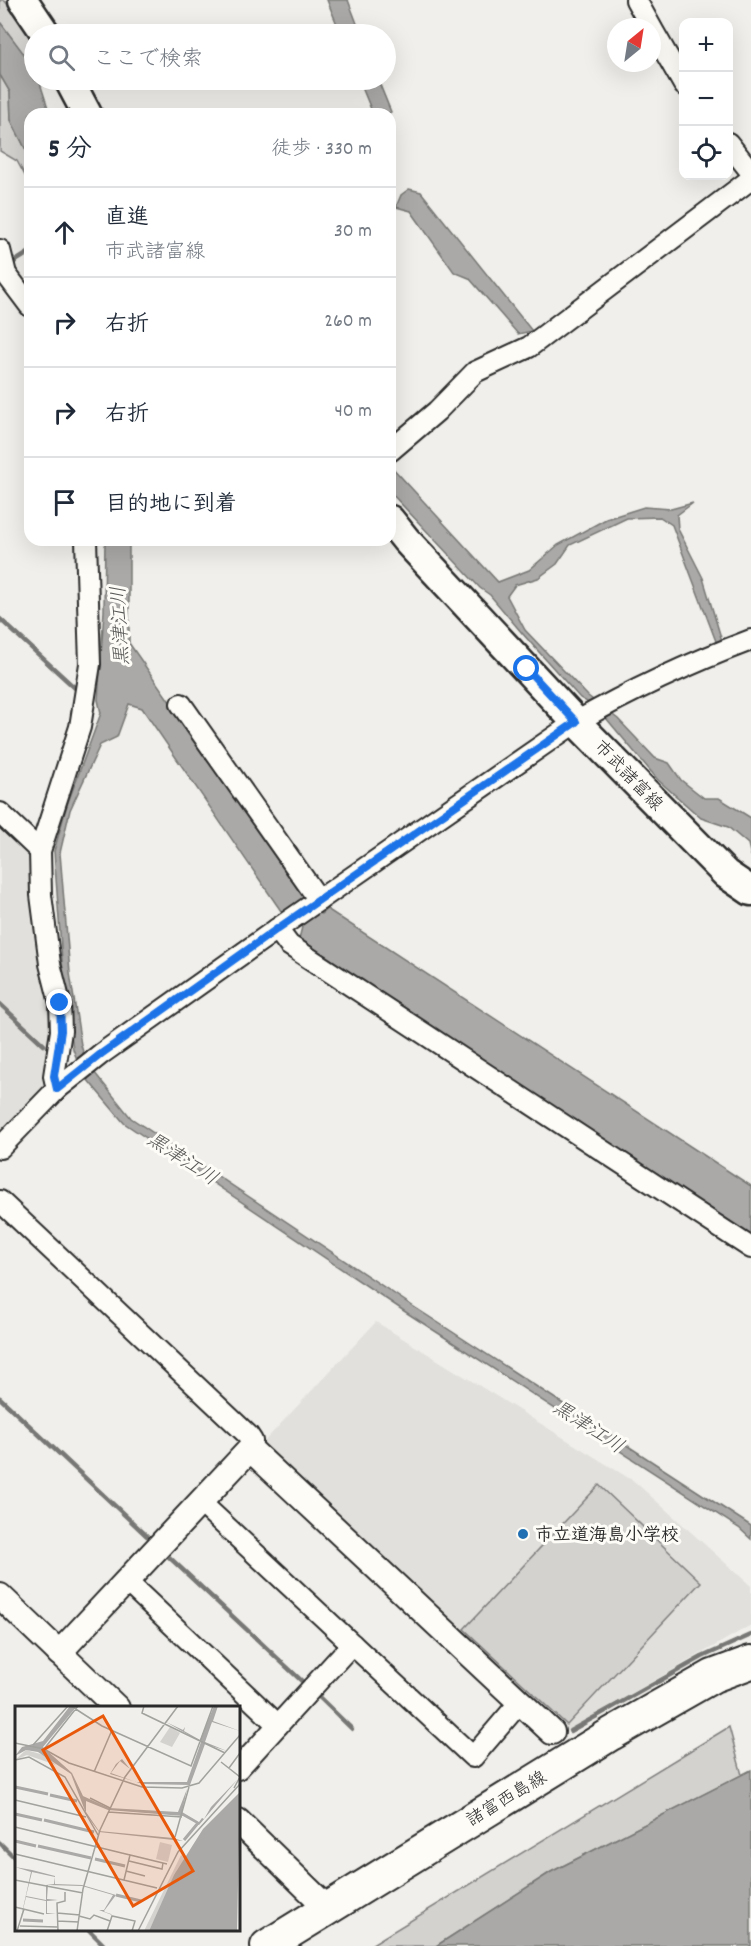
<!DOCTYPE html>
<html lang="ja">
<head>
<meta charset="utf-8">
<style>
	:root { --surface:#fff; --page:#f2f2f3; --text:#1f2937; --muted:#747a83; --line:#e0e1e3 }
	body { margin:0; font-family:Dekko,"Klee One",sans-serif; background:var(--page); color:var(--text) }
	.controls { position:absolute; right:18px; top:18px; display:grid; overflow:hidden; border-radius:12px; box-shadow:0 6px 24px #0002 }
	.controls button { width:54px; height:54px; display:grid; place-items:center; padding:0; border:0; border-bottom:2px solid var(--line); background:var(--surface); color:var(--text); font:30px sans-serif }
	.compass { position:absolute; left:607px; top:18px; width:54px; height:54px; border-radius:50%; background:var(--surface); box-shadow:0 6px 24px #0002; rotate:30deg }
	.stop { position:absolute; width:18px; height:18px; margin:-14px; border:4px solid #1a73e8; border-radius:50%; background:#fff }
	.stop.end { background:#1a73e8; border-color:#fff; box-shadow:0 2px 6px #0008 }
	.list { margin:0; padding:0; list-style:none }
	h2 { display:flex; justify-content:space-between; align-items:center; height:78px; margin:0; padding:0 24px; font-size:26px }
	h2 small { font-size:20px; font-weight:400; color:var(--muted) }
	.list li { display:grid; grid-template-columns:39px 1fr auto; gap:18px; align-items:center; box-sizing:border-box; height:90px; padding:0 24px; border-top:2px solid var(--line) }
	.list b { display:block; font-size:22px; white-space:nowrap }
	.list p { margin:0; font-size:20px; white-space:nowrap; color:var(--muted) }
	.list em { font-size:20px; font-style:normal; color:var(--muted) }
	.icon { flex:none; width:33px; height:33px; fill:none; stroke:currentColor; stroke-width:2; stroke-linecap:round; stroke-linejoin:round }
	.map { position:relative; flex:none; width:751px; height:1946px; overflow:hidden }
	.search { position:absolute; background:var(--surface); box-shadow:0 6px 24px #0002; left:24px; top:24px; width:372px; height:66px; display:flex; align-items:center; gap:15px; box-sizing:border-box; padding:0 21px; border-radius:33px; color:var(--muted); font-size:22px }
	.panel { position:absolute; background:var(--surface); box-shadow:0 6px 24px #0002; left:24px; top:108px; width:372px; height:438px; border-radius:18px }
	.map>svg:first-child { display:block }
</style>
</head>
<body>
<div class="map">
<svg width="751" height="1946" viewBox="0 0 751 1946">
	<rect width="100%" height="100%" fill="#f0efeb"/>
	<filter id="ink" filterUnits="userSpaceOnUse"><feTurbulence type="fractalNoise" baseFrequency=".0167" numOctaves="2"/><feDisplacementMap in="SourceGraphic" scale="12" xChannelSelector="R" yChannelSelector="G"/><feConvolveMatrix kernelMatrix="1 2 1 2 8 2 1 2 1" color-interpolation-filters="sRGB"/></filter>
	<g filter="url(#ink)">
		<g fill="#e1e0dc">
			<path d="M0,821l35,33 19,144 -7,93 -47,50z"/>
			<path d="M376,1322l259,160 116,104v39l-187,107 -304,-286z"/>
		</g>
		<g fill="#d3d2cf" stroke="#7f7e7d" stroke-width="1.5">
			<path d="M0,0h4l23,29 7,13v27l-34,-47z"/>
			<path d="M0,75l10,17 1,28 19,38v27l-13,-24 -17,-10z"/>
			<path d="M599,1485l102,97 -134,143 -103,-96z"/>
			<path d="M729,1727l13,48 -191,97 -115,74h-67z"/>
		</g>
		<g fill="#aaa9a7" stroke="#777775" stroke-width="1.5">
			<path d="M327,0h21l13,34h-20z"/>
			<path d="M0,22l33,44 1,14h5l11,34h-20v44l-19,-38 -1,-28 -10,-17z"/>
			<path d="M359,80h19l13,32 -4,2h-14z"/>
			<path d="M409,189l12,3 111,139 -14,3 -49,-56 -15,-6 -43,-61 -15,-4 5,-12z"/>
			<path d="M390,465l108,117 31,-12 29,-25 48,-26 38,-12 27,2 22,-6 -16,12 1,14 25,49 19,63 -5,3 -45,-119 -12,-8 -33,1 -57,27 -13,19 -19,14 -23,7 -8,11 18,34 63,66 30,23 37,39 14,5 12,17 23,18h15l32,20v38l-3,-12 -20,-17 -27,-9 -43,-38 -52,-62 -12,-12 -14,-8 -58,-65 -32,-38 -10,-7 -90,-96z"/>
			<path d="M105,540h24v103l178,256 14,15 6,-5 424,277v50l-452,-297 3,-12 -21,-16 -139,-203 -13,-4 -12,33 -17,8 -30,65 -10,43 10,120 11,72 5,17 45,56 280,187 337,219 3,2v13l-12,-11 -335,-217 -280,-188 -42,-50 -9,-24 -10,-75 -9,-123 13,-46 34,-92 -3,-13 6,-89z"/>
			<path d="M751,1770v176h-315l115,-74z"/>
		</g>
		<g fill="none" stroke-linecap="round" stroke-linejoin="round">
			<g stroke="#777775" stroke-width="4.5">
				<path d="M14,262l16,-10"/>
				<path d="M0,619l75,69"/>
				<path d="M0,1004l44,41"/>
				<path d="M0,1398l147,138"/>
				<path d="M169,1557l136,127"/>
				<path d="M318,1696l34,33"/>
				<path d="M570,1731l132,-74 49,-22"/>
				<path d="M0,1843l16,16"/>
				<path d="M89,1930l14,14"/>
			</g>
			<g stroke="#2b2b2b" stroke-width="24">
				<g id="minor">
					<path d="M636,0l15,27"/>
					<path d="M652,29l32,56"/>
					<path d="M728,143l23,29"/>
					<path d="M0,250l6,24 24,32"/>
					<path d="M390,451l47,-40 38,-39 54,-25 222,-168"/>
					<path d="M181,704l138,196"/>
					<path d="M0,813l40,38"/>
					<path d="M277,929l12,16 462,303"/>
					<path d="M57,1089l-3,-13 7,-45 -1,-28 -10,-39 -9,-69 -1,-44 40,-124 10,-63 -4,-124"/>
					<path d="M0,1148l57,-59 44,-35 176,-125 299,-207c56,-32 114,-59 175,-82"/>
					<path d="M0,1201l248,234 4,6 -2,8"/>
					<path d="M200,1502l273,255 47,-55"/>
					<path d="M126,1581l152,144"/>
					<path d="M238,1769l114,-125"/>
				</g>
			</g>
			<g stroke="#2b2b2b" stroke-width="28">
				<g id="tertiary">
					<path d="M0,1596l117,112"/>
					<path d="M59,1653l191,-204 302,283"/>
					<path d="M238,1821l78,76 10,11"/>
				</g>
			</g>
			<g stroke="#2b2b2b" stroke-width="33">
				<g id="secondary">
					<path d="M23,0l23,34"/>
					<path d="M69,80l18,34"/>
					<path d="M390,520l16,20 170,182 150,152 25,17"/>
				</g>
			</g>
			<g stroke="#2b2b2b" stroke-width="36">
				<path id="primary" d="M267,1946l344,-212 102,-58 38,-14"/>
			</g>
			<use href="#minor" stroke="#fdfcf7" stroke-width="20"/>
			<use href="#tertiary" stroke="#fdfcf7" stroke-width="24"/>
			<use href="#secondary" stroke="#fdfcf7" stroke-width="28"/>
			<use href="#primary" stroke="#fdfcf7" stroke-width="32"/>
		</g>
	</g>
	<g fill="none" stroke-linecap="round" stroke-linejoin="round" filter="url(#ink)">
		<path stroke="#1a73e8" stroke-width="8" d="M60,1003l1,28 -7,45 3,13 44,-35 176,-125 299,-207 -49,-53"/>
	</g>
	<circle fill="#1f6fb2" stroke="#fdfcf7" stroke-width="2" cx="523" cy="1534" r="6"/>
	<g text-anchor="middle" stroke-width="6" stroke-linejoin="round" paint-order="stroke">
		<g font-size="18" fill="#2b2b2b" stroke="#fdfcf7">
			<text transform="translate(629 775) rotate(46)" y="6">市武諸富線</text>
			<text transform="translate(506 1798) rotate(-31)" y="6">諸富西島線</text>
		</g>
		<g font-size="18" font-weight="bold" fill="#2b2b2b" stroke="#fdfcf7" text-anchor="start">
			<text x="535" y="1540">市立道海島小学校</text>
		</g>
		<g font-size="20" font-style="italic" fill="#575756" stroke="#fdfcf7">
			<text transform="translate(119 626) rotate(-93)" y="7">黒津江川</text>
			<text transform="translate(183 1158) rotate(33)" y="7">黒津江川</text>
			<text transform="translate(589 1426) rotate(33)" y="7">黒津江川</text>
		</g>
	</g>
	<g transform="translate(15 1706)">
		<rect width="225" height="225" fill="#f0efeb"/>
		<path d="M155,21l10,6 -8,14 -12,-5zM11,44l18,5 12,10 -29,-10 -12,5zM145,136l12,3 -4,17 -12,-3zM166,149l4,3 -36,73h-5z" fill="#d3d2cf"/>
		<path d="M55,0h7l-34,41 29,26 11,23 26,12 69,4 9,-23 -5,23 17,10 3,-4 2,1 7,-12 27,-28 -39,46 -16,-9 -75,-6 -22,-9v11l13,19 74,7 10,3 -84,-9 -12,-16 -16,-42 -33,-22 -12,-2 -11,6 7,-9 21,-6zM199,0h4l-5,15 27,10 -28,-9 -7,20 22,9 -22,-7 -15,41 -47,-1 -33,-10 6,-10 6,-5 8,10 -10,-8 -9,12 25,9h51l14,-40 -35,-20 17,8 2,-3 -1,4 16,9zM38,77l-21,87 23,6v8l27,1 34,10 -12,16 1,1 6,2 1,1 -13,-5 -16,21 16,-21h5l9,-15 -31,-9 -34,-1 -1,14 11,1 -11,1v12l9,1h-10v-13l-20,-4 -8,34 13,-59 -16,-5 17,3zM17,166l23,5 -1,7 -8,1v15l-20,-4zM225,86l-3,139h-88l25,-56 29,-46z" fill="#aaa9a7" fill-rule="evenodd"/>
		<path fill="none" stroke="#aaa9a7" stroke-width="3" d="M0,81l33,7M35,89l27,6M0,108l27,6M29,114l50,12M169,134l14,-17M0,135l21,5M23,140l53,12M80,153l30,7M101,189l25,6M8,214l20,1"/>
		<path fill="none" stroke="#a1a19e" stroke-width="1.5" d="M56,0l31,20 89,40 22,-60M129,0l-2,7 83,40M0,37l29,6 25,14 73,24 40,1 17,-5 41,-48M18,39l35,-39M29,43l34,-43M0,54l14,-3 36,20 33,58M206,56l19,15 -6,11M214,62l11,-15M79,66l18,-42M75,92l20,10M0,94l71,17M93,106l74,5M0,121l115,28M160,131l14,-50M0,148l142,34M114,155l33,8 1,-6M111,165l19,5M0,174l68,13M109,174l6,-25 37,9M0,201l29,7M42,207l23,2M64,210l11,3 4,-4 16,6M42,215l22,1M5,220l38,1M2,225l7,-22M43,225l-1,-28 8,-2v-9M62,225l6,-42 17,-59 25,-53 53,-71M92,225l5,-15 23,5 -3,10M123,225l40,-79 62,-68"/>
		<path fill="#e8590c" fill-opacity="0.15" stroke="#e8590c" stroke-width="3" d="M88,10l90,155 -60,35 -90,-156z"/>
		<rect width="225" height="225" fill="none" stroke="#2b2b2b" stroke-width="3"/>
	</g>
</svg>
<div class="controls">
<button>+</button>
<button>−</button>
<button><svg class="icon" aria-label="locate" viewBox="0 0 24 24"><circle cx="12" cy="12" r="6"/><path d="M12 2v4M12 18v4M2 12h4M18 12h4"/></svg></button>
</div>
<svg class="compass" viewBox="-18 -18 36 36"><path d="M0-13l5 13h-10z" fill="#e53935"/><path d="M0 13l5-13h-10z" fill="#747a83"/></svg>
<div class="stop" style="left:527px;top:669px"></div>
<div class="stop end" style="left:60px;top:1003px"></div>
<div class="search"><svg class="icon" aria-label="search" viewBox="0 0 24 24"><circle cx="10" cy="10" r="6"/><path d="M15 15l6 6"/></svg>ここで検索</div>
<section class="panel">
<h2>5 分<small>徒歩 · 330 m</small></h2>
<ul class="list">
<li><svg class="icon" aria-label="ahead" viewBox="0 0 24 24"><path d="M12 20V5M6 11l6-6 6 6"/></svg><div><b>直進</b><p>市武諸富線</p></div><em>30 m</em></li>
<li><svg class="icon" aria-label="right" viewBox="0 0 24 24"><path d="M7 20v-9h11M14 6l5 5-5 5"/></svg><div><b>右折</b></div><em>260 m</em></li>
<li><svg class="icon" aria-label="right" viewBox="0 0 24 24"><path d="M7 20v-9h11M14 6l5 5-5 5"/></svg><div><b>右折</b></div><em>40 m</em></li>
<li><svg class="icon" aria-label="arrive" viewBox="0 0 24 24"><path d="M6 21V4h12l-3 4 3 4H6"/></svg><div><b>目的地に到着</b></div></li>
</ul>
</section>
</div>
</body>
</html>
